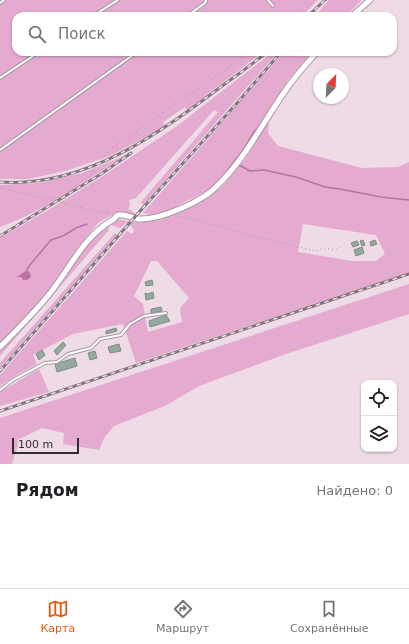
<!DOCTYPE html>
<html lang="ru">
<head>
<meta charset="utf-8">
<style>
	:root { --surface:#fff; --page:#f2f2f2; --text:#202124; --muted:#757577; --line:#e0e0e0; --accent:#ea580c }
	body { margin:0; font-family:"DejaVu Sans",sans-serif; background:var(--page); color:var(--text) }
	.controls { position:absolute; right:12px; bottom:12px; display:grid; overflow:hidden; border-radius:8px; box-shadow:0 1px 3px #0004 }
	.controls button { width:36px; height:36px; display:grid; place-items:center; padding:0; border:0; border-bottom:1px solid var(--line); background:var(--surface); color:var(--text); font:20px sans-serif }
	.compass { position:absolute; left:313px; top:68px; width:36px; height:36px; border-radius:50%; background:var(--surface); box-shadow:0 1px 3px #0004; rotate:24deg }
	.scale { position:absolute; left:12px; bottom:10px; width:67px; box-sizing:border-box; padding-left:4px; border:2px solid #332c31; border-top:0; font-size:11px; line-height:14px; white-space:nowrap; color:#332c31; -webkit-text-stroke:3px #eedbe6; paint-order:stroke }
	.list { margin:0; padding:0; list-style:none }
	h2 { display:flex; justify-content:space-between; align-items:center; height:52px; margin:0; padding:0 16px; font-size:17px }
	h2 small { font-size:13px; font-weight:400; color:var(--muted) }
	.icon { flex:none; width:22px; height:22px; fill:none; stroke:currentColor; stroke-width:2; stroke-linecap:round; stroke-linejoin:round }
	.map { position:relative; flex:none; width:409px; height:464px; overflow:hidden }
	.search { position:absolute; background:var(--surface); box-shadow:0 1px 3px #0004; left:12px; right:12px; top:12px; height:44px; display:flex; align-items:center; gap:10px; box-sizing:border-box; padding:0 14px; border-radius:12px; color:var(--muted); font-size:15px }
	.sheet { height:124px; background:var(--surface) }
	nav { display:flex; justify-content:space-around; align-items:center; box-sizing:border-box; height:56px; border-top:1px solid var(--line); background:var(--surface); font-size:11px; color:var(--muted) }
	nav a { display:grid; justify-items:center; gap:2px }
	nav .on { color:var(--accent) }
	.map>svg:first-child { display:block }
</style>
</head>
<body>
<div class="map">
<svg width="409" height="464" viewBox="0 0 409 464">
	<rect width="100%" height="100%" fill="#eedbe6"/>
	<g fill="#e4aad0" fill-rule="evenodd">
		<path d="M0,0h318l-16,16h-286v36h247l-76,58 -2,-3 -22,15 3,4 -7,4 -49,26 -45,15 -37,8h-28z"/>
		<path d="M329,0h33l-16,16h-31z"/>
		<path d="M273,52h5l-135,153 -2,-3 77,-90 -4,-2 -78,88 -7,2 1,6 -2,3 7,4 -2,3 -16,-3 -11,5 -8,5 -18,22 -32,48 -21,23 -27,28v-106l50,-29 56,-35 71,-48z"/>
		<path d="M284,52h29l-24,27 -45,70 -20,26 -14,14 -43,22 -17,4 -7,-2z"/>
		<path d="M269,120l-1,13 10,13 84,22 36,-1 11,-5v111l-273,90 -13,-39 -50,10 -40,21 4,9 -24,13 -13,9v-11l127,-144 5,3 2,-3 -3,-6 -5,-2 -6,5 -9,-3 -3,4 1,1 -109,126v-6l22,-21 33,-38 32,-46 16,-17 15,-9 18,4 25,-3 39,-17 22,-16 24,-29zM303,224l73,11 9,19 -9,7h-24l-54,-9zM151,261h6l32,37 -9,10 2,14 -34,10 -5,-28 -9,-8z"/>
		<path d="M126,155c-40,25 -81,56 -126,72v-42l38,-2 44,-10z"/>
		<path d="M115,233l2,2 -117,133v-5z"/>
		<path d="M409,284v30l-123,40 -87,32 -32,19 -53,21 -10,12 -5,12 -36,-6 1,-11 -22,-5 -22,11 -8,25h-12v-46z"/>
		<path d="M39,369l10,23 -49,14v-14z"/>
	</g>
	<path fill="#ba72a3" d="M27,270l3,3 1,4 -4,3h-4l-2,-3h-4z"/>
	<g fill="none" stroke-linecap="round" stroke-linejoin="round">
		<g stroke="#ba72a3" stroke-width="1.5">
			<path d="M239,165l11,6 14,-1 32,7 29,10 15,2 41,8 28,3"/>
			<path d="M224,175l20,-26 11,-19"/>
			<path d="M27,270l2,-4 22,-26 12,-4 13,-8 11,-4"/>
		</g>
	</g>
	<g fill="#96a99f" stroke="#7b8d84">
		<path d="M363,240l2,5 -3,1 -2,-5z"/>
		<path d="M375,240l2,4 -6,2 -1,-4z"/>
		<path d="M357,241l2,4 -6,2 -2,-4z"/>
		<path d="M362,247l2,6 -8,3 -2,-6z"/>
		<path d="M152,280l1,5 -7,1 -1,-4z"/>
		<path d="M153,292l1,6 -8,2 -1,-7 3,1z"/>
		<path d="M161,307l1,4 -11,2v-4z"/>
		<path d="M166,315l4,6 -20,6 -1,-6z"/>
		<path d="M116,328l1,3 -11,3v-3z"/>
		<path d="M63,342l3,3 -9,10 -3,-4z"/>
		<path d="M119,344l2,7 -11,2 -2,-6z"/>
		<path d="M42,350l3,5 -6,5 -3,-6z"/>
		<path d="M95,351l2,7 -7,2 -2,-7z"/>
		<path d="M75,358l2,8 -20,6 -2,-8z"/>
	</g>
	<g fill="none" stroke-linecap="round" stroke-linejoin="round">
		<g stroke="#a897a2" stroke-width="4">
			<g id="service">
				<path d="M268,0l5,6"/>
				<path d="M0,3l4,-3"/>
				<path d="M93,16l25,-16"/>
				<path d="M187,16l18,-13 1,-3"/>
				<path d="M0,78l39,-26"/>
				<path d="M0,150l137,-98"/>
				<path d="M0,390l13,-10 32,-17 12,-1 11,-8 23,-6 9,-9 21,-4 9,-11 14,-8 22,-3"/>
			</g>
		</g>
		<g stroke="#a897a2" stroke-width="7">
			<g id="tertiary">
				<path d="M352,16l18,-16"/>
				<path d="M0,347c18,-18 36,-36 51,-55 20,-26 34,-57 63,-73 1,-1 2,-3 4,-4 6,-2 15,4 21,4 21,1 62,-17 77,-32 28,-27 45,-61 67,-93 10,-15 22,-29 34,-42"/>
			</g>
		</g>
		<g stroke="#a597a0" stroke-width="1" stroke-dasharray="1 3" stroke-linecap="butt">
			<path d="M291,16l16,-16"/>
			<path d="M0,188l47,11 6,-2 11,7 47,10"/>
			<path d="M63,202l4,-9 26,-20 3,-9 5,-3 9,-12 35,-23 39,-29 14,-7 50,-38"/>
			<path d="M177,216l138,35 10,-3 10,2 8,-4"/>
		</g>
		<use href="#service" stroke="#fff" stroke-width="2"/>
		<use href="#tertiary" stroke="#fff" stroke-width="5"/>
		<g stroke="#82767e" stroke-width="3">
			<g id="rail">
				<path d="M308,16l17,-16"/>
				<path d="M0,182c86,6 161,-50 226,-99 14,-10 28,-20 41,-31"/>
				<path d="M0,236l101,-62 30,-21"/>
				<path d="M0,371l141,-161 97,-108 43,-50"/>
				<path d="M0,411l409,-137"/>
			</g>
		</g>
		<use href="#rail" stroke="#eedbe6" stroke-width="1.5" stroke-dasharray="4.5" stroke-linecap="butt"/>
	</g>
</svg>
<div class="controls">
<button><svg class="icon" aria-label="locate" viewBox="0 0 24 24"><circle cx="12" cy="12" r="6"/><path d="M12 2v4M12 18v4M2 12h4M18 12h4"/></svg></button>
<button><svg class="icon" aria-label="layers" viewBox="0 0 24 24"><path d="M12 4l9 5-9 5-9-5zM3 14l9 5 9-5"/></svg></button>
</div>
<svg class="compass" viewBox="-18 -18 36 36"><path d="M0-13l5 13h-10z" fill="#e53935"/><path d="M0 13l5-13h-10z" fill="#757577"/></svg>
<div class="scale">100 m</div>
<div class="search"><svg class="icon" aria-label="search" viewBox="0 0 24 24"><circle cx="10" cy="10" r="6"/><path d="M15 15l6 6"/></svg>Поиск</div>
</div>
<section class="sheet">
<h2>Рядом<small>Найдено: 0</small></h2>
<ul class="list">
</ul>
</section>
<nav>
<a class="on"><svg class="icon" aria-label="map" viewBox="0 0 24 24"><path d="M3 6l6-2 6 2 6-2v14l-6 2-6-2-6 2zM9 4v14M15 6v14"/></svg>Карта</a>
<a><svg class="icon" aria-label="directions" viewBox="0 0 24 24"><path d="M12 3l9 9-9 9-9-9zM9 14v-3h6M13 9l2 2-2 2"/></svg>Маршрут</a>
<a><svg class="icon" aria-label="saved" viewBox="0 0 24 24"><path d="M7 4h10v16l-5-4-5 4z"/></svg>Сохранённые</a>
</nav>
</body>
</html>
